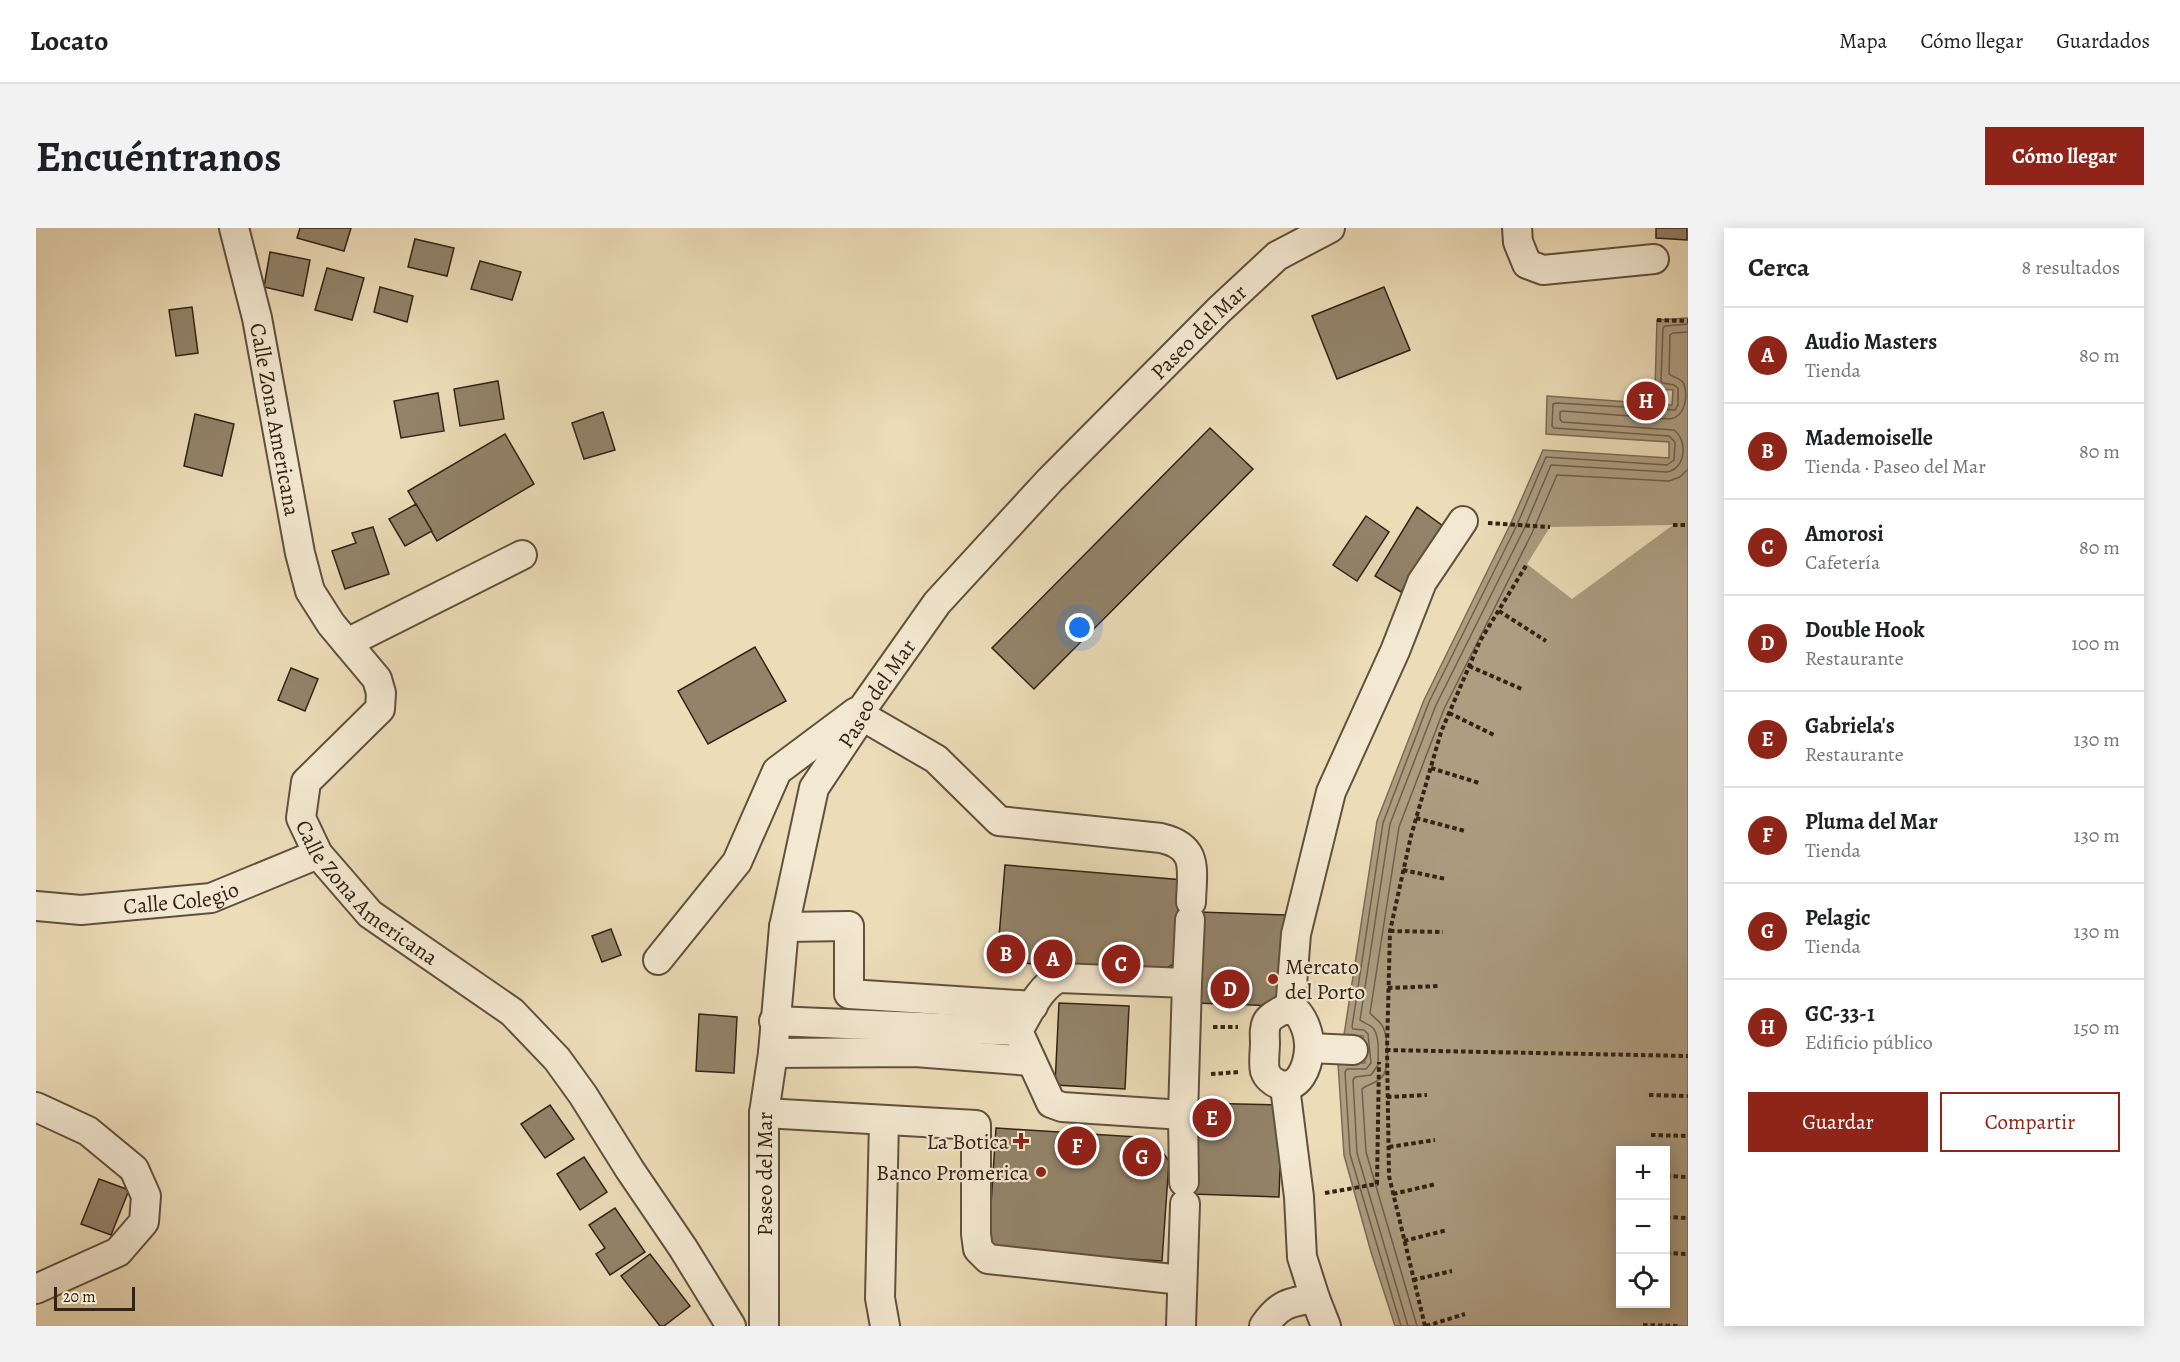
<!DOCTYPE html>
<html lang="es">
<head>
<meta charset="utf-8">
<style>
	:root { --surface:#fff; --page:#f2f2f2; --text:#202124; --muted:#757577; --line:#e0e0e0; --accent:#8f2418 }
	body { margin:0; font-family:Alegreya,serif; background:var(--page); color:var(--text) }
	.controls { position:absolute; right:18px; bottom:18px; display:grid; overflow:hidden; border-radius:0px; box-shadow:0 3px 15px #0003 }
	.controls button { width:54px; height:54px; display:grid; place-items:center; padding:0; border:0; border-bottom:2px solid var(--line); background:var(--surface); color:var(--text); font:30px sans-serif }
	.scale { position:absolute; left:18px; bottom:15px; width:81px; box-sizing:border-box; padding-left:6px; border:3px solid #322315; border-top:0; font-size:16px; line-height:21px; white-space:nowrap; color:#322315; -webkit-text-stroke:4px #f3e8d1; paint-order:stroke }
	.you { position:absolute; left:1044px; top:400px; width:21px; height:21px; margin:-15px; border:4px solid #fff; border-radius:50%; background:#1a73e8; box-shadow:0 0 0 9px #1a73e833 }
	.badge { display:grid; place-items:center; width:39px; height:39px; border-radius:50%; background:var(--accent); color:#fff; font-size:20px; font-weight:700 }
	.pin { position:absolute; translate:-50% -50%; border:3px solid #fff; box-shadow:0 2px 6px #0006 }
	.list { margin:0; padding:0; list-style:none }
	h2 { display:flex; justify-content:space-between; align-items:center; height:78px; margin:0; padding:0 24px; font-size:26px }
	h2 small { font-size:20px; font-weight:400; color:var(--muted) }
	.list li { display:grid; grid-template-columns:39px 1fr auto; gap:18px; align-items:center; box-sizing:border-box; height:96px; padding:0 24px; border-top:2px solid var(--line) }
	.list b { display:block; font-size:22px; white-space:nowrap }
	.list p { margin:0; font-size:20px; white-space:nowrap; color:var(--muted) }
	.list em { font-size:20px; font-style:normal; color:var(--muted) }
	.actions { display:flex; gap:12px; padding:18px 24px }
	.actions a { flex:1; padding:14px 0; border:2px solid var(--accent); border-radius:0px; text-align:center; font-size:21px; color:var(--accent) }
	.actions .main { background:var(--accent); color:#fff }
	.icon { flex:none; width:33px; height:33px; fill:none; stroke:currentColor; stroke-width:2; stroke-linecap:round; stroke-linejoin:round }
	.map { position:relative; flex:none; width:1652px; height:1098px; overflow:hidden; border-radius:0px }
	header { display:flex; align-items:center; gap:36px; box-sizing:border-box; height:84px; padding:0 30px; background:var(--surface); border-bottom:2px solid var(--line) }
	header strong { font-size:28px }
	nav { display:flex; gap:33px; margin-inline-start:auto; font-size:21px }
	.intro { display:flex; align-items:center; justify-content:space-between; box-sizing:border-box; height:144px; padding:0 36px }
	h1 { margin:0; font-size:42px }
	.button { padding:15px 27px; border-radius:0px; background:var(--accent); color:#fff; font-size:21px; font-weight:700 }
	main { display:flex; gap:36px; padding:0 36px }
	aside { flex:1; background:var(--surface); border-radius:0px; box-shadow:0 3px 15px #0003 }
	.map>svg:first-child { display:block }
</style>
</head>
<body>
<header>
<strong>Locato</strong>
<nav><a>Mapa</a><a>Cómo llegar</a><a>Guardados</a></nav>
</header>
<div class="intro"><h1>Encuéntranos</h1><a class="button">Cómo llegar</a></div>
<main>
<div class="map">
<svg width="1652" height="1098" viewBox="0 0 1652 1098">
	<rect width="100%" height="100%" fill="#ecdcb8"/>
	<filter id="stains"><feTurbulence type="fractalNoise" baseFrequency=".00333" numOctaves="4"/><feColorMatrix values="0 0 0 0 .2 0 0 0 0 .09 0 0 0 0 .02 0 0 0 .5 -.17"/></filter>
	<radialGradient id="worn" r=".72"><stop offset=".6" stop-color="#630" stop-opacity="0"/><stop offset="1" stop-color="#630" stop-opacity=".3"/></radialGradient>
	<path fill="#ad9d81" stroke="#7c6c56" stroke-width="1.5" fill-rule="evenodd" d="M1652,90v1008h-293l-24,-74 -27,-97 -6,-92h27l-2,-27 -19,-1 33,-214 47,-121 87,-177 32,-73 126,8v-16l-123,-8 1,-38 125,9 1,-15 -18,-1 2,-69zM1584,922h46v154h-46z"/>
	<path fill="#ecdcb8" d="M1637,297l-101,74 -45,-35 23,-37z"/>
	<g fill="none" stroke-linecap="round" stroke-linejoin="round">
		<g stroke="#70604b" stroke-width="1.5">
			<path d="M1365,1098l-51,-172 -5,-82 2,-3h19l5,-6 -3,-29 -4,-4 -11,-1 -1,-2 31,-204 46,-121 88,-177 29,-68 121,8 7,-5 1,-18 -6,-6 -115,-8 -2,-2 1,-22 3,-1 119,7 3,-5v-17l-4,-3 -11,-2 -2,-2 2,-53 2,-2 23,-2"/>
			<path d="M1372,1098l-51,-173 -4,-73 2,-3 16,-2 7,-10c0,-10 2,-29 -5,-37 -4,-4 -9,-5 -13,-8l30,-196 46,-119 88,-176 27,-64 116,7c19,-3 21,-32 7,-42l-112,-8 -2,-3v-7l3,-1 107,8c15,-2 18,-22 14,-35 -3,-6 -10,-6 -15,-10l1,-39 3,-2 15,-1"/>
			<path d="M1381,1098l-51,-174 -4,-63c5,-5 14,-5 20,-12 8,-9 6,-39 1,-50 -3,-6 -9,-9 -13,-14l29,-186 45,-118 88,-176 25,-58 112,6 11,-4 8,-8"/>
		</g>
	</g>
	<g fill="#93836a" stroke="#322315" stroke-width="1.5">
		<path d="M264,0h51l-7,23 -47,-13z"/>
		<path d="M1620,0h31v12l-31,-2z"/>
		<path d="M379,11l39,9 -7,28 -39,-9z"/>
		<path d="M234,24l40,8 -7,36 -39,-9z"/>
		<path d="M444,33l41,11 -9,28 -41,-11z"/>
		<path d="M291,40l37,10 -12,42 -37,-10z"/>
		<path d="M344,59l33,9 -6,26 -33,-10z"/>
		<path d="M1348,59l26,63 -73,29 -25,-63z"/>
		<path d="M156,79l6,46 -22,3 -7,-46z"/>
		<path d="M462,153l6,38 -44,7 -6,-37z"/>
		<path d="M402,165l6,38 -43,7 -7,-37z"/>
		<path d="M567,184l12,38 -31,9 -12,-36z"/>
		<path d="M159,186l39,10 -12,52 -38,-10z"/>
		<path d="M1174,200l43,41 -219,220 -42,-41z"/>
		<path d="M469,206l29,50 -97,57 -29,-50z"/>
		<path d="M380,276l16,27 -27,15 -16,-27z"/>
		<path d="M1381,279l26,19 -42,66 -26,-16z"/>
		<path d="M1330,288l23,16 -32,49 -24,-16z"/>
		<path d="M337,299l16,47 -44,15 -13,-38 24,-8 -4,-10z"/>
		<path d="M719,419l31,54 -78,43 -30,-53z"/>
		<path d="M255,440l27,11 -13,32 -27,-11z"/>
		<path d="M969,637l179,15 -7,82 -20,12 -160,-13z"/>
		<path d="M1163,684l87,3 -4,91 -86,-3z"/>
		<path d="M575,701l10,26 -19,7 -10,-26z"/>
		<path d="M1023,775l70,3 -4,83 -70,-4z"/>
		<path d="M663,786l38,3 -3,56 -38,-2z"/>
		<path d="M1160,875l86,2 -3,92 -86,-3z"/>
		<path d="M514,877l24,34 -29,19 -24,-34z"/>
		<path d="M960,900l156,10 17,23 -7,100 -174,-11z"/>
		<path d="M548,929l23,35 -27,18 -23,-36z"/>
		<path d="M63,951l30,11 -18,45 -30,-11z"/>
		<path d="M579,980l30,44 -35,23 -14,-21 9,-6 -16,-23z"/>
		<path d="M614,1026l40,52 -26,20h-4l-39,-50z"/>
	</g>
	<g fill="none" stroke-linecap="round" stroke-linejoin="round">
		<g stroke="#60513e" stroke-width="32">
			<g id="minor">
				<path id="s1" d="M198,0l23,90 43,235 10,38 21,33 46,55 4,14 -1,16 -74,73 -5,36 17,36 52,60 142,98 45,47 26,36 47,75 53,78 48,78"/>
				<path d="M1481,0l1,14 9,22 16,6 111,-11"/>
				<path d="M311,415l175,-88"/>
				<path d="M826,488l74,43 63,62 162,17c38,9 31,31 30,64"/>
				<path id="s2" d="M0,678l45,4 130,-12 107,-44"/>
				<path d="M748,699l65,-1v68l184,12"/>
				<path d="M622,732l79,-98 40,-91 79,-59"/>
				<path d="M1151,755l3,-63"/>
				<path d="M1247,782h12c9,9 15,25 14,39 -1,17 -10,43 -31,35 -5,-2 -11,-7 -13,-13 -2,-8 0,-20 0,-28 -1,-20 0,-24 18,-33z"/>
				<path d="M1254,782l6,-76 35,-142 64,-141 27,-69 41,-61"/>
				<path d="M738,793l244,10 33,72 11,4 121,8 4,-132 -128,-5c-20,9 -30,35 -41,53"/>
				<path d="M1274,820l43,2"/>
				<path d="M737,825l142,-1 116,9"/>
				<path d="M1249,859l14,110 3,60 13,41"/>
				<path d="M0,879l52,24 46,38 12,27 -2,26 -26,30 -82,37"/>
				<path d="M728,885l212,12v109l2,15 10,10 194,21"/>
				<path d="M1147,887l1,67"/>
				<path d="M848,893l-4,177 5,28"/>
				<path id="s3" d="M728,1098v-213l9,-60 11,-126 30,-139 48,-72 3,-11 72,-102 113,-123 169,-170 58,-54 53,-28"/>
				<path d="M1145,1098l4,-122"/>
				<path d="M1228,1098c15,-22 25,-24 51,-28l11,28"/>
			</g>
		</g>
		<g stroke="#322315" stroke-width="4" stroke-dasharray="4.5 3" stroke-linecap="butt">
			<path d="M1621,92l31,1"/>
			<path d="M1452,295l62,4"/>
			<path d="M1637,297h15"/>
			<path d="M1463,383l47,30"/>
			<path d="M1433,438l55,24"/>
			<path d="M1413,485l47,23"/>
			<path d="M1395,540l48,15"/>
			<path d="M1380,590l49,13"/>
			<path d="M1367,642l43,9"/>
			<path d="M1354,703l53,1"/>
			<path d="M1352,760l52,-2"/>
			<path d="M1177,799h25"/>
			<path d="M1350,822l302,6"/>
			<path d="M1175,846l28,-2"/>
			<path d="M1613,867l39,1"/>
			<path d="M1351,869l40,-2"/>
			<path d="M1615,907l37,1"/>
			<path d="M1353,919l46,-7"/>
			<path d="M1630,948l22,1"/>
			<path d="M1289,965l52,-9 2,-122"/>
			<path d="M1357,966l43,-10"/>
			<path d="M1630,989l22,1"/>
			<path d="M1368,1013l43,-11"/>
			<path d="M1630,1025l22,1"/>
			<path d="M1377,1052l39,-9"/>
			<path d="M1607,1097l35,1"/>
			<path d="M1389,1098l-36,-150 -2,-126 3,-119 21,-95 30,-104 39,-91 47,-77"/>
			<path d="M1390,1098l39,-12"/>
		</g>
		<use href="#minor" stroke="#f3e8d1" stroke-width="28"/>
	</g>
	<g fill="#8f2418" stroke="#f3e8d1" stroke-width="2">
		<circle cx="1237" cy="751" r="6"/>
		<path d="M982 904h6v6h6v6h-6v6h-6v-6h-6v-6h6z"/>
		<circle cx="1005" cy="944" r="6"/>
	</g>
	<g text-anchor="middle" stroke-width="4.5" stroke-linejoin="round" paint-order="stroke">
		<g font-size="22" fill="#322315" stroke="#f3e8d1">
			<text dy="8" stroke="none"><textPath href="#s3" startOffset="1142">Paseo del Mar</textPath></text>
			<text dy="8" stroke="none"><textPath href="#s1" startOffset="196">Calle Zona Americana</textPath></text>
			<text dy="8" stroke="none"><textPath href="#s3" startOffset="656">Paseo del Mar</textPath></text>
			<text dy="8" stroke="none"><textPath href="#s1" startOffset="754">Calle Zona Americana</textPath></text>
			<text dy="8" stroke="none"><textPath href="#s2" startOffset="146">Calle Colegio</textPath></text>
			<text dy="8" stroke="none"><textPath href="#s3" startOffset="152">Paseo del Mar</textPath></text>
		</g>
		<g font-size="22" fill="#322315" stroke="#f3e8d1" text-anchor="end">
			<text x="1249" y="746" text-anchor="start">Mercato<tspan x="1249" dy="25">del Porto</tspan></text>
			<text x="973" y="921">La Botica</text>
			<text x="993" y="952">Banco Promerica</text>
		</g>
	</g>
	<rect width="100%" height="100%" filter="url(#stains)"/>
	<rect width="100%" height="100%" fill="url(#worn)"/>
</svg>
<div class="controls">
<button>+</button>
<button>−</button>
<button><svg class="icon" aria-label="locate" viewBox="0 0 24 24"><circle cx="12" cy="12" r="6"/><path d="M12 2v4M12 18v4M2 12h4M18 12h4"/></svg></button>
</div>
<div class="scale">20 m</div>
<div class="you"></div>
<div class="pin badge" style="left:1017px;top:731px">A</div>
<div class="pin badge" style="left:970px;top:726px">B</div>
<div class="pin badge" style="left:1085px;top:736px">C</div>
<div class="pin badge" style="left:1194px;top:761px">D</div>
<div class="pin badge" style="left:1176px;top:890px">E</div>
<div class="pin badge" style="left:1041px;top:918px">F</div>
<div class="pin badge" style="left:1106px;top:929px">G</div>
<div class="pin badge" style="left:1610px;top:173px">H</div>
</div>
<aside>
<h2>Cerca<small>8 resultados</small></h2>
<ul class="list">
<li><span class="badge">A</span><div><b>Audio Masters</b><p>Tienda</p></div><em>80 m</em></li>
<li><span class="badge">B</span><div><b>Mademoiselle</b><p>Tienda · Paseo del Mar</p></div><em>80 m</em></li>
<li><span class="badge">C</span><div><b>Amorosi</b><p>Cafetería</p></div><em>80 m</em></li>
<li><span class="badge">D</span><div><b>Double Hook</b><p>Restaurante</p></div><em>100 m</em></li>
<li><span class="badge">E</span><div><b>Gabriela's</b><p>Restaurante</p></div><em>130 m</em></li>
<li><span class="badge">F</span><div><b>Pluma del Mar</b><p>Tienda</p></div><em>130 m</em></li>
<li><span class="badge">G</span><div><b>Pelagic</b><p>Tienda</p></div><em>130 m</em></li>
<li><span class="badge">H</span><div><b>GC-33-1</b><p>Edificio público</p></div><em>150 m</em></li>
</ul>
<div class="actions"><a class="main">Guardar</a><a>Compartir</a></div>
</aside>
</main>
</body>
</html>
